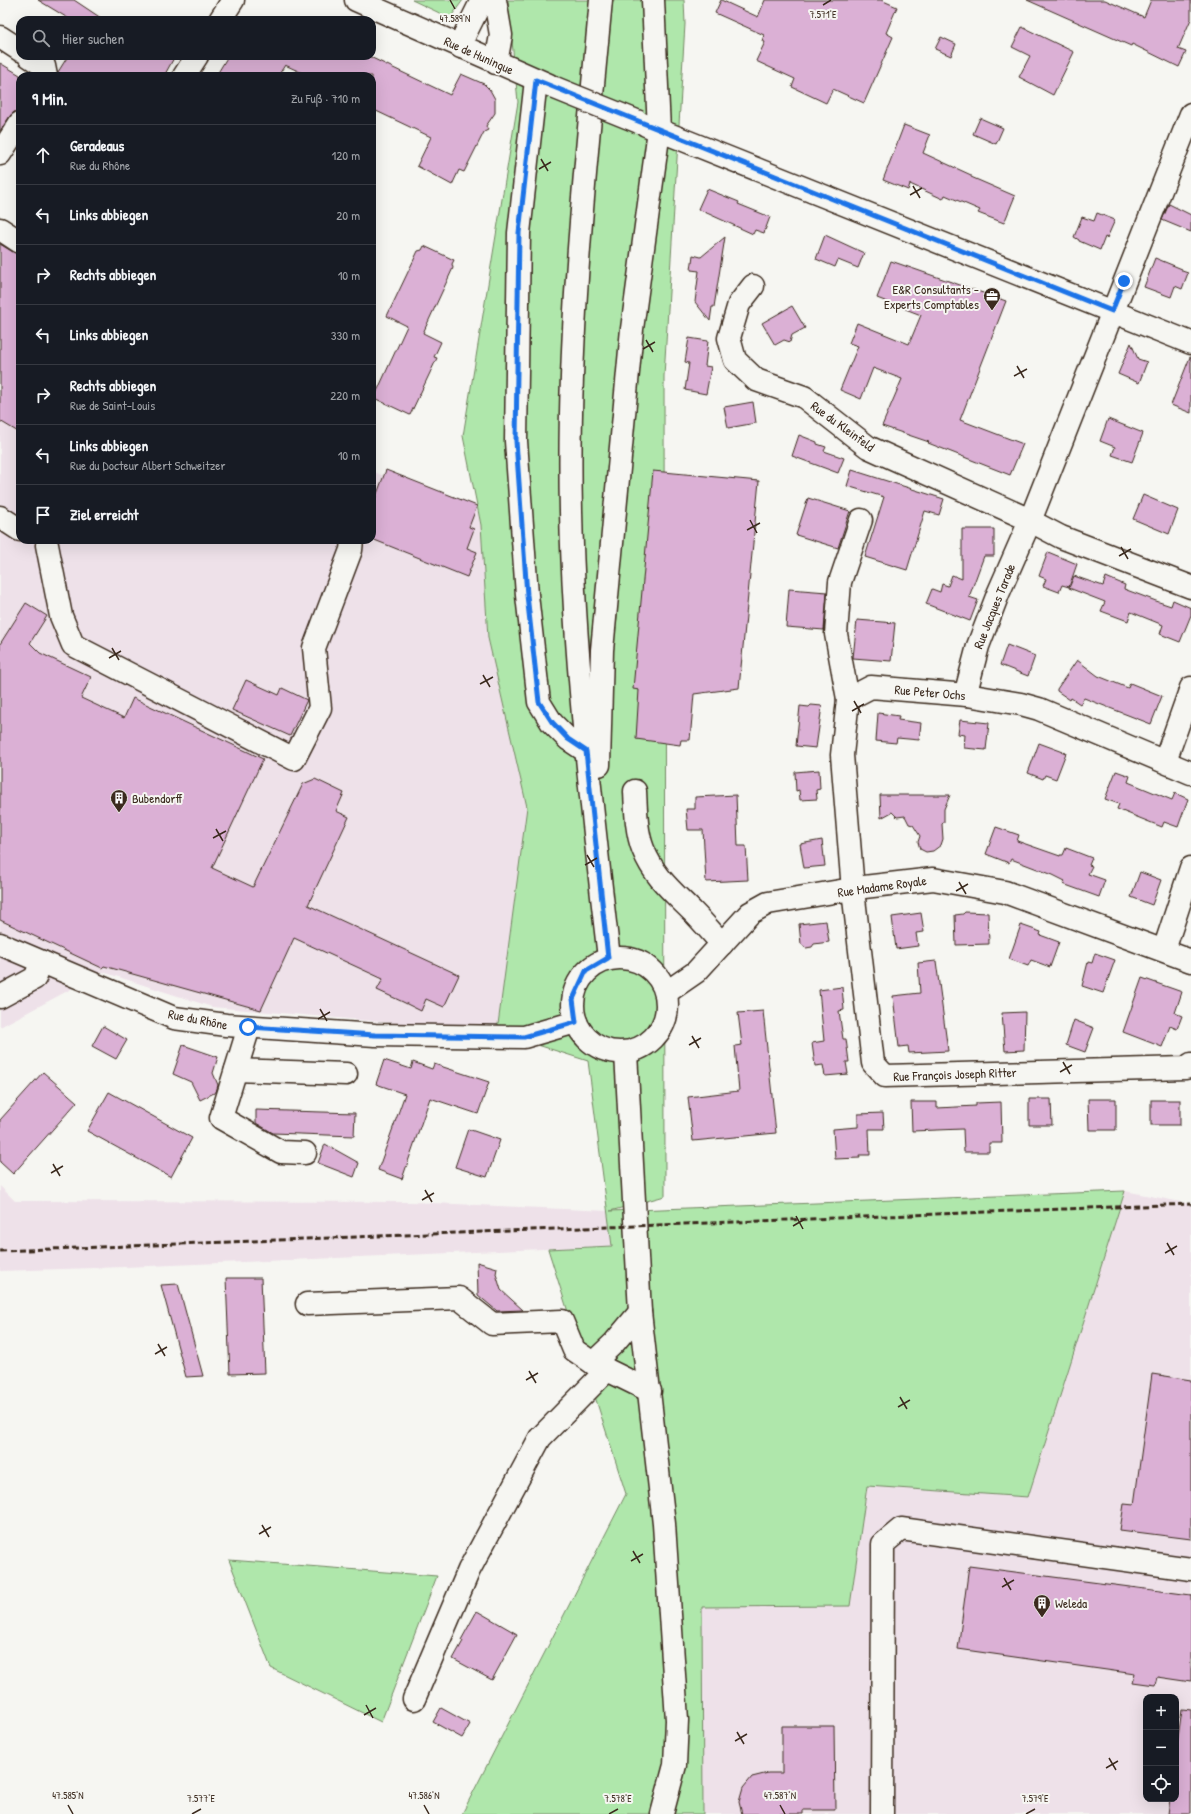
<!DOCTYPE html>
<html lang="de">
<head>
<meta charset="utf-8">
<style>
	:root { --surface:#171b24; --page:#20242c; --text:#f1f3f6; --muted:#9ea1a6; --line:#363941 }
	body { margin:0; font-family:"Patrick Hand",sans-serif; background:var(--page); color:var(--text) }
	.controls { position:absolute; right:12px; bottom:12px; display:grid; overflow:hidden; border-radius:8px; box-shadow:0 4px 16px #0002 }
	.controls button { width:36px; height:36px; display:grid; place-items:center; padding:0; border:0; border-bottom:1px solid var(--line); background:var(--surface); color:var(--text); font:20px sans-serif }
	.stop { position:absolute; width:12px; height:12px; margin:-9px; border:3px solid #1a73e8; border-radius:50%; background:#fff }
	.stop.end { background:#1a73e8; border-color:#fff; box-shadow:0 1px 4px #0008 }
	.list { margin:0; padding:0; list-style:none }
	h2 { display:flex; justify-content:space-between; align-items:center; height:52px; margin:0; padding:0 16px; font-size:17px }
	h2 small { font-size:13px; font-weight:400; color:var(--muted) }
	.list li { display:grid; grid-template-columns:26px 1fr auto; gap:12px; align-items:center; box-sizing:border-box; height:60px; padding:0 16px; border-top:1px solid var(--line) }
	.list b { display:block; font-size:15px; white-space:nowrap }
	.list p { margin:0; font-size:13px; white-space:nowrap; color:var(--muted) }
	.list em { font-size:13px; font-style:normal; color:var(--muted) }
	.icon { flex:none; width:22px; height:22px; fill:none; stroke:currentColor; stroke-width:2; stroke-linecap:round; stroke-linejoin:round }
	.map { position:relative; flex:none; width:1191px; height:1814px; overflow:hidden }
	.search { position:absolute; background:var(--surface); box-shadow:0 4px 16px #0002; left:16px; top:16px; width:360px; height:44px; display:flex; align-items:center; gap:10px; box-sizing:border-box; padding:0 14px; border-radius:12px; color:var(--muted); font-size:15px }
	.panel { position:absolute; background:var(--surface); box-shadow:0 4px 16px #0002; left:16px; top:72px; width:360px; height:472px; border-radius:12px }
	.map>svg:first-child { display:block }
</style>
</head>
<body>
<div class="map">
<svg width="1191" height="1814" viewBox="0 0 1191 1814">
	<rect width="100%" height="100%" fill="#f6f6f2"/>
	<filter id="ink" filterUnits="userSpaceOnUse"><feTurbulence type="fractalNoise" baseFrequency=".025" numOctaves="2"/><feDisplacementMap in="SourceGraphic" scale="8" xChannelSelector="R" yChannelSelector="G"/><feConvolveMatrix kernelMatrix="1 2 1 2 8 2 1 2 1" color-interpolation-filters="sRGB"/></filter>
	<g filter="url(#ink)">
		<g fill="#eee1e9" fill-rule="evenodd">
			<path d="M0,238l20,10v292h352v-69l12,5 2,-6 91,36 4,19 7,113 39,169 -30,225 -285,-25 -109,-35 -103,55z"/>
			<path d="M0,1186l15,15 396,1 197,9 4,35 -487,21 -125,4z"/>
			<path d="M1125,1191l66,13v610h-488l-1,-207 148,-1 17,-120 161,11zM1146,1697h30v102h-30z"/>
		</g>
		<g fill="#afe7ab" stroke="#758864">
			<path d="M412,0h51l-13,18z"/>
			<path d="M508,0h176l1,24 -21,352 1,820 -55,15 515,-20 -97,306 -161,-11 -17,120 -148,1 1,207h-241l164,-320 -78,-245 64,-3 -24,-185 -91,-29 30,-225 -39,-169 -7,-113 -18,-89 55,-334z"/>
			<path d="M229,1560l208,16 -56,146 -110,-54z"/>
		</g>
		<g fill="#dbb0d5" stroke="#3b2a1e">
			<path d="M38,0h36l30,20h-33z"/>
			<path d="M721,0l37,17 7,-17h116l16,7 -11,26 7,4 -29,66 -31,-14 -7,14 -34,-16 3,-8 -39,-18 9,-19 -3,-1 2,-6 -49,-22z"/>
			<path d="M1027,0h78l39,17 7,-17h40v19l-13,30 8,3 -7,15 -47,-23 -1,2z"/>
			<path d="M1022,27l52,25 -21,43 -34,-18 11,-21 -18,-9z"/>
			<path d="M941,37l15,7 -5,12 -16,-7z"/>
			<path d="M68,56h107l-11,20h-106v-4z"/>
			<path d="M228,56h140l82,39 11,-21 23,10 6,6 5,9v14l-9,13 2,4 -4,2 -20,40 -5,-2 -7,15 -35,-19 14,-29 -59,-28v-33h-63l-24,-11 -7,11h-62z"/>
			<path d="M0,63l20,12v36l-6,1 -4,4 -10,15z"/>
			<path d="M980,118l23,10 -7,16 -23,-10z"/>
			<path d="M904,125l26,10 -7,18 48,22v2l44,19 -11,27 -26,-10 2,-3 -35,-15 -2,4 -33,-15 -2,6 -25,-10z"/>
			<path d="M707,189l32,13 -1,2 32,13 -6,16 -9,-3 -2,4 -55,-25z"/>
			<path d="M1169,204l22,11v17l-29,-12z"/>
			<path d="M1097,213l18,7 -8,18 -2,-1 -5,13 -21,-9v-1l-5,-3 8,-20 12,4z"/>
			<path d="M825,235l39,18 -6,15 -20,-8 -3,7 -19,-8z"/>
			<path d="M725,237l-11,70h-2l-2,14 -15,-19 4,-31 -8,-1 2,-15 8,2z"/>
			<path d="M0,244l13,8 7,3v178l-20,-12z"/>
			<path d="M424,246l30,14 -2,4 1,4 -30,65 18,9 -7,15 3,1 -27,57 -36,-17 33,-72 -20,-10 31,-65 4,-1z"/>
			<path d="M1155,258l27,11v2l6,2 -6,16 -7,-3 -4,11 -27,-10z"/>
			<path d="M891,261l115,40 -46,119 63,24 -13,31 -82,-32 1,-1 -47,-16 20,-47 -29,-11 -12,31 -21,-9 18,-44 -9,-3 8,-20 52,21 12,-29 -44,-17z"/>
			<path d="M792,306l13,22 -13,7 -2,7 -6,-2 -9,5 -13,-22z"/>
			<path d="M689,338l19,3 -3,25 6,1 -5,27 -21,-4 4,-27 -4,-1z"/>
			<path d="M1131,343l7,16 9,3 -8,21 -21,-9z"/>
			<path d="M1190,357h1v56l-20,-8z"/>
			<path d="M753,402l3,21 -28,5 -4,-21z"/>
			<path d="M1108,419l35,14 -11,29 -20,-7 3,-8 -15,-6z"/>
			<path d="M799,435l18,7v2l9,3 -2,4 20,7 -6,15 -46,-17z"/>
			<path d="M386,470l91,36 -8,21 5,2 -7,19 10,4 -10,25 -95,-38v-32z"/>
			<path d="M852,470l92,29 -5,16 -14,-4 -18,59 -42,-13 19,-60 -37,-11z"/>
			<path d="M653,471l106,10 -20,207 -45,6 -4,46h-9l-1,5 -44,-6 3,-49 -6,-1z"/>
			<path d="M1143,495l35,15 -9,24 -36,-15z"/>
			<path d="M808,498l42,13 -12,37 -42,-13z"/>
			<path d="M962,529h32v27h-10l-15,41 9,3 -8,21 -44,-17 6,-15 8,3 2,-8 6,2 4,-11 10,4z"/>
			<path d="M1048,552l29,12 -8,23 -7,-2 -3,7 -16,-6 3,-7 -7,-3z"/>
			<path d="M1074,576l29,10 3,-9 19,8 -1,4 32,12 15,5 2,-6 18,8v7l-11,27 -20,-8 3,-9 -32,-13 -3,9 -27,-10 4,-9 -36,-14z"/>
			<path d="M789,589l38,3 -3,38 -38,-3z"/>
			<path d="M26,603l21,13 -17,27 10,10 51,24 -10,21 43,20 9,-20 130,61 -51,109 41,19 50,-103 12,-5 29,14 -8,18 13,6 -41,88 151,70 -15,32 -18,-8 -5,12 -18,-9 -26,-12 6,-11 -89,-41 -33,72 -157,-44 -2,2 -102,-48v-276z"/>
			<path d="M857,620l38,3 -4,38 -38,-3z"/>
			<path d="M1007,645l28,11 -7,20 -28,-11z"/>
			<path d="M1077,660l21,16 30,12 2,-5 32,13 -11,28 -67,-26 -4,6 -9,-6 -1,2 -13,-9v-2z"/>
			<path d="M246,680l33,15 3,-7 25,12 -17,36 -58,-26z"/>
			<path d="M811,705l11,1 -6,42 -20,-2 4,-40 9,1z"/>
			<path d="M878,713l21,3 -1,4 23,3 -2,17 -22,-2 -1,5 -20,-2z"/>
			<path d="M960,720l29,3 -3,27 -22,-2 1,-13 -7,-1z"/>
			<path d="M1039,743l27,10 -10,26 -11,-4 -2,4 -15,-6z"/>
			<path d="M819,770l1,19 -4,1 1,9 -17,1 -1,-10 -3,1 -1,-19z"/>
			<path d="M1116,771l14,5 -2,6 44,18 3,-7 13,6 -10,28 -14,-5 -2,5 -45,-18 2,-5 -14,-5z"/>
			<path d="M736,795l2,51h8l2,34 -42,2 -3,-52h-15l-2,-21h9v-12z"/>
			<path d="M880,795h70l-6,14v13l-2,2 1,15 -2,6 -8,6 -7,1 -6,-3 -2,-7 2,-6 -7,-11 -4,-1 -4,-8 -8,1 -5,-5 -11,6z"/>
			<path d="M996,827l23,8 -2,6 43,15v-1h3l3,-7 26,10 -3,7 3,1 -4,8 17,6 -6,17 -36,-13 2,-3 -12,-6 -42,-16 -2,4 -23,-9z"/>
			<path d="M822,840l3,26 -21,2 -4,-24z"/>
			<path d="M1140,872l21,8 -9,25 -21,-8z"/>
			<path d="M965,912l23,1 1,31 -33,1 -1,-30 8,-1z"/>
			<path d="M921,913l3,19 -8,1 2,13 -22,3 -4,-32z"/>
			<path d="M826,921l3,21 -15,2 -2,3 -6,1 -5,-4 -2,-20z"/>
			<path d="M1021,925l20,7 -1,3 19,7 -9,25 -19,-7 -3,6 -19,-7z"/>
			<path d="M1095,953l20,7 -12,33 -21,-7 6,-24 4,1z"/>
			<path d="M936,961l12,90 -39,2 -1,-7 -9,1 -6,-51 27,-3 -2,-30z"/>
			<path d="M1142,978l40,14 -7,21 7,3 -5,13 -7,-3 -8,21 -39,-15z"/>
			<path d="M842,987l2,23 -5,1 4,28h3l3,23h-3l2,12 -23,2 -2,-11 -8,1 -3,-23 12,-2 -5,-51z"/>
			<path d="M763,1011l13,122 -83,8 -5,-44 51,-6 -4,-45 7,-1 -4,-32z"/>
			<path d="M1025,1012l-1,38 -19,1 -3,-38z"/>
			<path d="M1074,1020l20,8 -9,24 -19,-7z"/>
			<path d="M103,1026l24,14 -11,19 -24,-13z"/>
			<path d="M183,1045l35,12 -5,16 5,12 -2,7 -16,8 -9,-18 -18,-8z"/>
			<path d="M384,1060l27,9 2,-7 19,7 2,-5 55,18 -11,32 -48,-16 -28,81 -24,-9 27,-76 -29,-10z"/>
			<path d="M43,1072l34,30 -64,72 -13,-12v-42z"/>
			<path d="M109,1092l83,46 -21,39 -84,-46z"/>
			<path d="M1029,1099h22l1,26h-23z"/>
			<path d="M1088,1099h28v31h-27z"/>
			<rect x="1151" y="1100" width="29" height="25"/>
			<path d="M911,1102h26v6l39,-2v-3l25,-1 1,41h-13v9h-25l-1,-23 -51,2z"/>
			<path d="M256,1110l99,3 -1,23 -81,-3 -17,-10z"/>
			<path d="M883,1113l1,16h-15l1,26h-11l1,3 -25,1 -2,-30 25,-2v-13z"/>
			<path d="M468,1129l32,11 -13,37 -32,-10z"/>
			<path d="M325,1144l34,19 -5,14 -36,-14z"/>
			<path d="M477,1262l20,6 -1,6 5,16 22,20 -26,1 -19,-16z"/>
			<path d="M226,1278h35l4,95 -35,1z"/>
			<path d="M178,1284l25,92 -17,1 -25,-92z"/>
			<path d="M1152,1374l39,6v159l-71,-9 4,-26 10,1z"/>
			<path d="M969,1566l222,29v87l-34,-5 -2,8 -22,-3 2,-8 -177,-25z"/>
			<path d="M477,1611l40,23 -25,46 -39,-21 10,-18 -2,-1z"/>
			<path d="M441,1708l29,16 -8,14 -29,-16z"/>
			<path d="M1182,1709l9,1v104h-23l2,-15h6v-47z"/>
			<path d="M782,1726h52l1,84h-32v4h-61l-3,-12 4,-14 9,-11 16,-4h14z"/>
		</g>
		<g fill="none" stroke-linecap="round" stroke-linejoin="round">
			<g stroke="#3b2a1e" stroke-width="25">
				<g id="minor">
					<path d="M220,20l13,-20"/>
					<path d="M0,37l20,13"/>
					<path d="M29,56l15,10 2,10"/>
					<path d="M184,76l13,-20"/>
					<path d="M0,154l20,-31"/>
					<path d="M0,229l20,13"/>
					<path d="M753,286l-14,18 -10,34 6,22 21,20 48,17 64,50 153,69 40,21 130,50"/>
					<path d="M0,517l20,13"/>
					<path d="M47,545l14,71 12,29 221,114 26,-51 -6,-60 37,-98 1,-10"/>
					<path d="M967,695v-7l11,-42 20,-52 32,-73 161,-407"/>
					<path d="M848,699l-12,-65 4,-52 21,-62"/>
					<path d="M1165,761l26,-73"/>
					<path d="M1191,773l-152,-64 -18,-5 -54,-9 -96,-8 -23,12 -6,56 11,135 20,173 12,13 301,-8 5,-4"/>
					<path d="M635,791c1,19 1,40 8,58 11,28 30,43 50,63 10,10 19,21 29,32"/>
					<path d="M0,944l174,74 52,7 149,10 149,2 52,-15"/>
					<path d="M1164,950l27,-82"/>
					<path d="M667,992l29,-20 54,-59 18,-10 96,-16 69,-8 72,13 186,69"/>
					<path d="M0,997l35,-19 7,-16"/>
					<path d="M249,1027l-28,91 60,34 24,1"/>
					<path d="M236,1070l110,4"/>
					<path d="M307,1304l152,-6 33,26 70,-3 12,29 19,13 57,28"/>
					<path d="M593,1363l21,-20 26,-31"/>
					<path d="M414,1699l55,-129 71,-132 67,-68"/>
					<path d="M882,1814l1,-270 18,-15 290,40"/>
				</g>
			</g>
			<g stroke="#3b2a1e" stroke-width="25">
				<g id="major">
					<path d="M356,0l193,85"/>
					<path d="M495,0l6,35 -5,28"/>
					<path d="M601,0c-16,169 -34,341 -30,511 3,149 21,298 38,447"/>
					<path d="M461,47l4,-13 17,-34"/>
					<path d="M536,80l-17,153 -3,208 11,154 12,107 13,21 16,16 18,12"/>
					<path d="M646,125l545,218"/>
					<path d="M599,765l3,-115 30,-321 27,-199 -6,-130"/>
					<circle cx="620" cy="1005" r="47"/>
					<path d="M626,1053l14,259 24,212 13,196 -2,45 -13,49"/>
				</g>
			</g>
			<use href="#minor" stroke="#f6f6f2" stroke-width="22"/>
			<use href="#major" stroke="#f6f6f2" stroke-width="22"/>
			<path stroke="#3b2a1e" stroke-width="3" stroke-dasharray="6 3" stroke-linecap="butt" d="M0,1251l1191,-47"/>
			<g stroke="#3b2a1e" stroke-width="25" stroke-linecap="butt">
				<path id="major-bridge" d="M555,88l84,34"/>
			</g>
			<use href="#major-bridge" stroke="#f6f6f2" stroke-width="22"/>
		</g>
	</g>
	<g fill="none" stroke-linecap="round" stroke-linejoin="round" filter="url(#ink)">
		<path stroke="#1a73e8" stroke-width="5" d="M248,1027l127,8 149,2 52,-15 -3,-23 13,-28 22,-13 -22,-207 -18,-12 -16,-17 -13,-20 -12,-107 -11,-154 3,-208 17,-153 576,231 12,-30"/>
	</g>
	<path fill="none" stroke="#3b2a1e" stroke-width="1.5" d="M450,0l5,9M823,5l8,-5M541,159l7,12M539,169l12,-7M913,186l7,12M910,195l12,-7M646,340l7,12M643,349l12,-7M1017,366l7,12M1014,376l13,-7M750,520l7,13M747,530l13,-7M1121,547l7,12M1119,556l12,-7M112,648l7,12M109,658l12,-7M483,675l7,12M480,684l13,-7M854,701l7,12M852,711l12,-7M216,829l7,12M213,838l13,-7M587,855l7,12M585,865l12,-7M959,882l7,12M956,891l12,-7M320,1009l7,12M318,1019l12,-7M692,1036l7,12M689,1045l12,-7M1063,1062l7,12M1060,1072l12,-7M53,1164l7,12M51,1173l12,-7M425,1190l7,12M422,1200l12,-7M796,1216l7,13M793,1226l12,-7M1167,1243l7,12M1165,1253l12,-7M158,1344l7,12M155,1354l12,-7M529,1371l7,12M526,1380l12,-7M900,1397l7,12M898,1407l12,-7M262,1525l7,12M259,1534l12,-7M633,1551l7,12M631,1561l12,-7M1004,1578l7,12M1002,1587l12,-7M366,1705l7,13M364,1715l12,-7M737,1732l7,12M735,1741l12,-7M1109,1758l7,12M1106,1768l12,-7M68,1805l5,9M424,1805l5,9M780,1805l5,9M192,1814l9,-5M609,1814l9,-5M1026,1814l9,-5"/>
	<defs>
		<g id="office-pin" transform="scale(0.9)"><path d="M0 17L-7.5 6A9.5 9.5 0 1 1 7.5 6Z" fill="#3b2a1e" stroke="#f6f6f2"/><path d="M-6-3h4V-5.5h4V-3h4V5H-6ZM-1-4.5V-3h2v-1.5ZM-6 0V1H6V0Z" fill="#fff"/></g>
		<g id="building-pin" transform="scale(0.9)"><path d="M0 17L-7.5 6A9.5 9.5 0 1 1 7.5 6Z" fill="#3b2a1e" stroke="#f6f6f2"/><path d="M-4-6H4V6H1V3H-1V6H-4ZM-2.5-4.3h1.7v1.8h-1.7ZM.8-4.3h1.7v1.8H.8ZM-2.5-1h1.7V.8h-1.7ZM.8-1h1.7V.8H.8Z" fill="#fff"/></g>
	</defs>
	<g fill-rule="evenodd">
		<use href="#office-pin" x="992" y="296"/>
		<use href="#building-pin" x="119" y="798"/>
		<use href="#building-pin" x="1042" y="1603"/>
	</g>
	<g text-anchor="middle" stroke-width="4" stroke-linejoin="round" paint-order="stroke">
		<g font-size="13" fill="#3b2a1e" stroke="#f6f6f2">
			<text transform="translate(479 55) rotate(24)" y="5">Rue de Huningue</text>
			<text transform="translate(843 426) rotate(36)" y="5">Rue du Kleinfeld</text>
			<text transform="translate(994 606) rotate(-68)" y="5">Rue Jacques Tarade</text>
			<text transform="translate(930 692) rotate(5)" y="5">Rue Peter Ochs</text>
			<text transform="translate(882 886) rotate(-8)" y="5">Rue Madame Royale</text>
			<text transform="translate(198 1019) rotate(11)" y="5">Rue du Rhône</text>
			<text transform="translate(955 1074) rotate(-2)" y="5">Rue François Joseph Ritter</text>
		</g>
		<g font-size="13" fill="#3b2a1e" stroke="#f6f6f2" text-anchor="start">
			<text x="979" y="294" text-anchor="end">E&amp;R Consultants -<tspan x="979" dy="15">Experts Comptables</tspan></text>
			<text x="132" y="803">Bubendorff</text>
			<text x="1055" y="1608">Weleda</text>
		</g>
	</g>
	<g font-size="10" text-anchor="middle" fill="#3b2a1e" stroke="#f6f6f2" stroke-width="4" stroke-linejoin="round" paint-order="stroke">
		<text x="823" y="18">7.571°E</text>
		<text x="455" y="22">47.589°N</text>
		<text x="68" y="1799">47.585°N</text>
		<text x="424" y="1799">47.586°N</text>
		<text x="780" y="1799">47.587°N</text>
		<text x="201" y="1802">7.577°E</text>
		<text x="618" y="1802">7.578°E</text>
		<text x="1035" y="1802">7.579°E</text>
	</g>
</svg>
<div class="controls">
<button>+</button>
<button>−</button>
<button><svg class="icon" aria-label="locate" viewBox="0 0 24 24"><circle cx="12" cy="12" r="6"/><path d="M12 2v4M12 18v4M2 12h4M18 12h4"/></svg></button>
</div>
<div class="stop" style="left:248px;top:1027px"></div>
<div class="stop end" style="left:1124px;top:281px"></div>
<div class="search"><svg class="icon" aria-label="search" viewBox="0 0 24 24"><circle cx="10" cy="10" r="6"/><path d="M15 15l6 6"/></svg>Hier suchen</div>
<section class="panel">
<h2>9 Min.<small>Zu Fuß · 710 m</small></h2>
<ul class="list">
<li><svg class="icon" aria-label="ahead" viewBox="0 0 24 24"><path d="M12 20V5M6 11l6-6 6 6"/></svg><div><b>Geradeaus</b><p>Rue du Rhône</p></div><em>120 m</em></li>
<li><svg class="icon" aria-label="left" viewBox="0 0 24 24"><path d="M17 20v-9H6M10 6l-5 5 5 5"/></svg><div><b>Links abbiegen</b></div><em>20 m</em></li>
<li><svg class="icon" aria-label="right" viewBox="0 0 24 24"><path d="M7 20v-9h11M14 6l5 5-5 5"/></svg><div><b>Rechts abbiegen</b></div><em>10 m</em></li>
<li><svg class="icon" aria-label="left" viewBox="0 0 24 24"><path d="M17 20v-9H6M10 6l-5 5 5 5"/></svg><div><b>Links abbiegen</b></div><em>330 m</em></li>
<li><svg class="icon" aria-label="right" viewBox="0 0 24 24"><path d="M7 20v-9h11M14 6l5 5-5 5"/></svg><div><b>Rechts abbiegen</b><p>Rue de Saint-Louis</p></div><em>220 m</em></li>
<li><svg class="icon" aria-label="left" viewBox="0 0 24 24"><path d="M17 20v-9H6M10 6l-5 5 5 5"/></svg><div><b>Links abbiegen</b><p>Rue du Docteur Albert Schweitzer</p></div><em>10 m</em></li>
<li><svg class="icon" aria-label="arrive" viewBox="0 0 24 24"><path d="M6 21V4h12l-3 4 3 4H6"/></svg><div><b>Ziel erreicht</b></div></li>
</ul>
</section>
</div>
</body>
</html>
